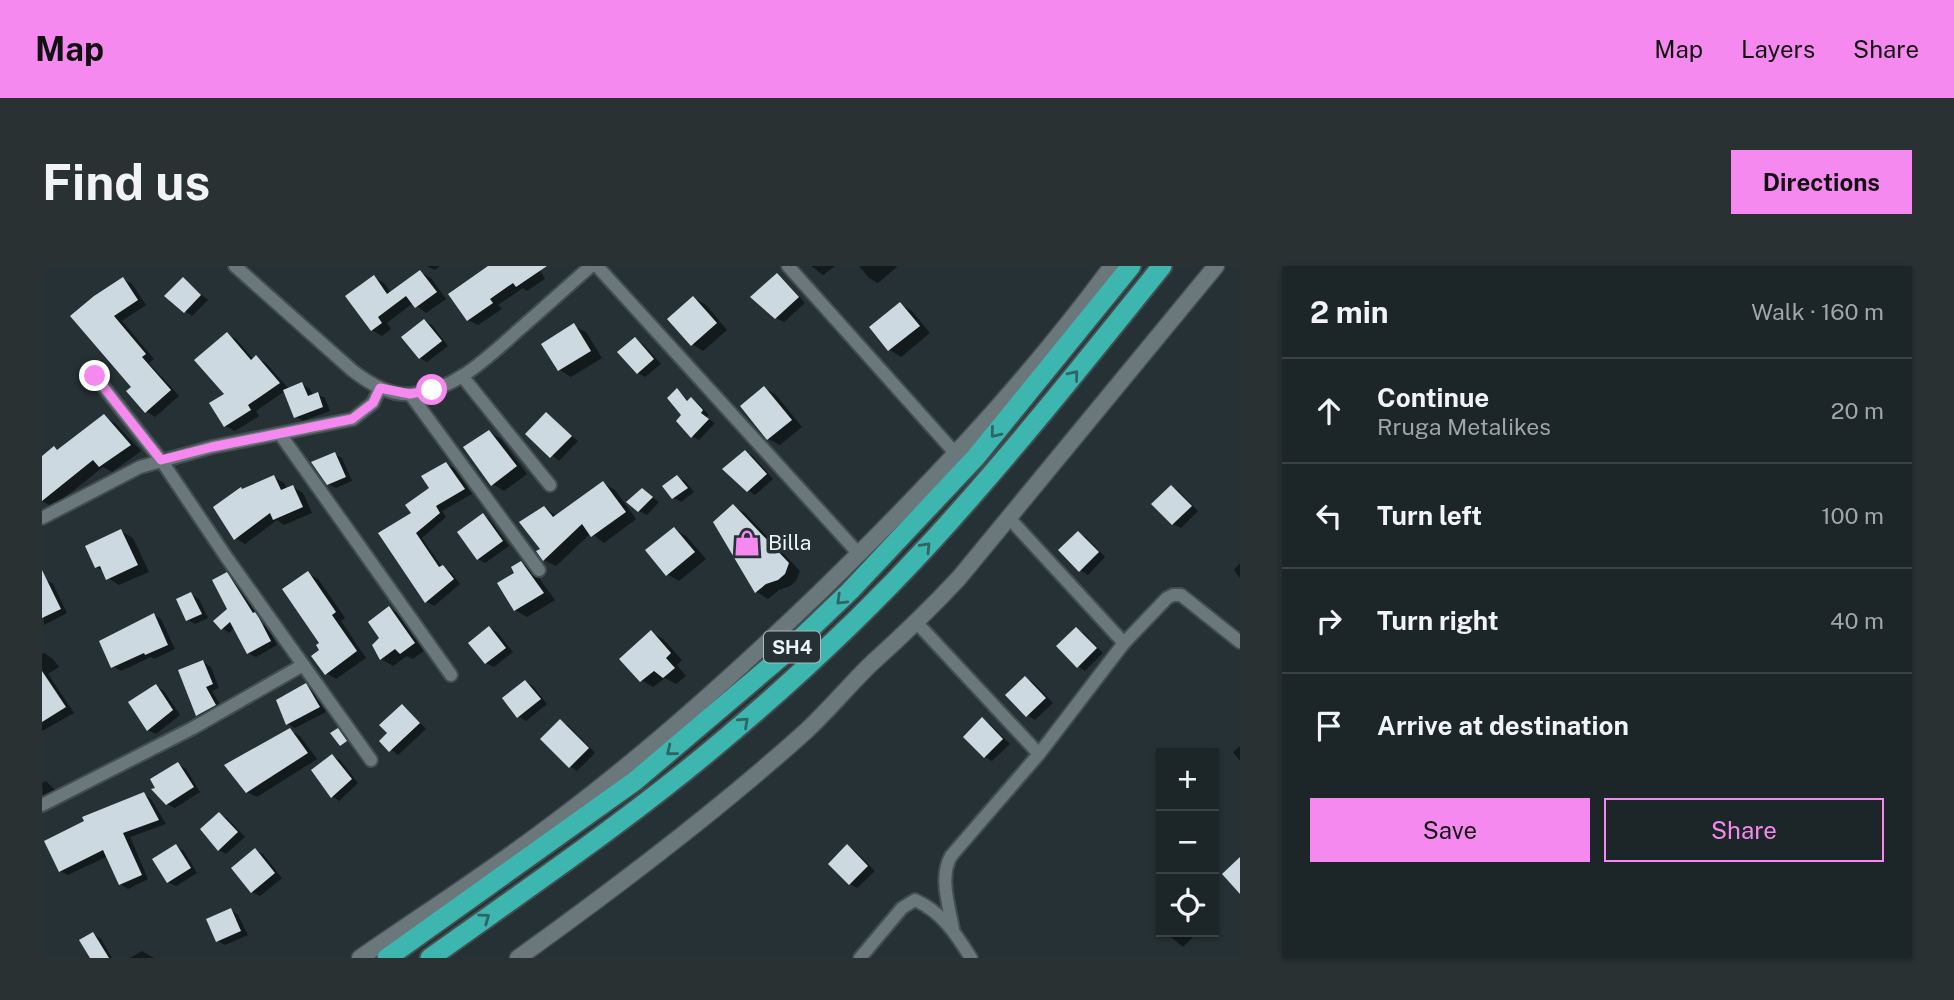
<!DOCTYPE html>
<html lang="en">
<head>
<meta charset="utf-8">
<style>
	:root { --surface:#1c2527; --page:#293133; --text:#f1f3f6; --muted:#a0a5a7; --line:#3a4244; --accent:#f589ef }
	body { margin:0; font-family:"Public Sans",sans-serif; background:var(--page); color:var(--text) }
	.controls { position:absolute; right:21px; bottom:21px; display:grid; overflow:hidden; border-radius:0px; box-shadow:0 2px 5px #0004 }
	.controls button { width:63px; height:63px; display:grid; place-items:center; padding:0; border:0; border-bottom:2px solid var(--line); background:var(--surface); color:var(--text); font:35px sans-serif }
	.stop { position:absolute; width:21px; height:21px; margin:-16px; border:5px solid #f589ef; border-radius:50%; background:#fff }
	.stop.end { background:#f589ef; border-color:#fff; box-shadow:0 2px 7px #0008 }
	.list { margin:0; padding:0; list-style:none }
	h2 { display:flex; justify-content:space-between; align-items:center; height:91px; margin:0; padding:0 28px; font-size:30px }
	h2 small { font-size:23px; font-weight:400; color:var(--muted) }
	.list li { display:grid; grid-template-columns:46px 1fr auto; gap:21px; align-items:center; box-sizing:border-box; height:105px; padding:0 28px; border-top:2px solid var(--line) }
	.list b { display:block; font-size:26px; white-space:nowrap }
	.list p { margin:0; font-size:23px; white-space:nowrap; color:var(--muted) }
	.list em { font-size:23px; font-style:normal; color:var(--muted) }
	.actions { display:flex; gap:14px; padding:21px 28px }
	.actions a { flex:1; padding:16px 0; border:2px solid var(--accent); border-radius:0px; text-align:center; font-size:24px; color:var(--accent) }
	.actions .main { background:var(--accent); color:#111 }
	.icon { flex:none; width:38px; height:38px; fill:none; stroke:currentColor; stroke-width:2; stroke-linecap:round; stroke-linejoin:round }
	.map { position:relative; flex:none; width:1198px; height:692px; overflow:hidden; border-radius:0px }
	header { display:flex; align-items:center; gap:42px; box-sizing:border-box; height:98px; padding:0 35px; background:var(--accent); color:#111 }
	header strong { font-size:33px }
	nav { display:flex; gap:38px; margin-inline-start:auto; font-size:24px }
	.intro { display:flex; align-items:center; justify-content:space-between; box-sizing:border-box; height:168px; padding:0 42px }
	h1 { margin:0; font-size:49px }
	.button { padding:18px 32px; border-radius:0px; background:var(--accent); color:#111; font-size:24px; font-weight:700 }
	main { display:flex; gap:42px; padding:0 42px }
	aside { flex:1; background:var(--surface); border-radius:0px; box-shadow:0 2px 5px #0004 }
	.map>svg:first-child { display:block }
</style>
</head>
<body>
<header>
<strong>Map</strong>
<nav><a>Map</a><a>Layers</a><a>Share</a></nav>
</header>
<div class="intro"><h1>Find us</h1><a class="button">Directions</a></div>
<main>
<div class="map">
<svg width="1198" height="692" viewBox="0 0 1198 692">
	<rect width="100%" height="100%" fill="#253134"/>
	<g fill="#0007">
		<path d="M385,0h13l-5,4z"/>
		<path d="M446,0h49l8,13 -18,12 -4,-3 -25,17 4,4 -24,16 -10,-5 21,-52z"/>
		<path d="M769,0h24l-12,9z"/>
		<path d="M817,0h37l1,1 -19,16 -9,-5z"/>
		<path d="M378,6l11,6 15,21 -20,14 -13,-10 -26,20 4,6 -9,7 -10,-6 2,-53 10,6 7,10z"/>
		<path d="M735,9l7,5 21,23 -21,19 -8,-4z"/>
		<path d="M81,13l9,5 14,21 -24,16 32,38 -5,4 30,33 -24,21 -9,-6 -13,-24 -61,-71z"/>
		<path d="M141,13l25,21 -16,16 -7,-5z"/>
		<path d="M652,32l12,7 21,25 -24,21 -11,-7z"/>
		<path d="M858,38l12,7 18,22 -29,24 -11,-7 -18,-23z"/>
		<path d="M382,55l8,4 16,21 -21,16 -7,-4z"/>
		<path d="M532,60l12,6 16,26 -31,19 -11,-7 -16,-25z"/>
		<path d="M185,68l9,5 18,21 3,-2 9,5 23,26 13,-5 8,5 3,6 4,-1 8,4 5,13 -27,10 -7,-4 -11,-26 -29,20 3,5 -24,15 -10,-5z"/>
		<path d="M594,73l7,5 18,20 -16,13 -7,-4z"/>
		<path d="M723,122l11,7 26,32 -22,18 -12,-6z"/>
		<path d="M636,124l11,11 2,-1 7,3 11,12 -3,2 9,6 -16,17 -7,-4 -9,-21z"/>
		<path d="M504,148l32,27 -19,20 -32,-27z"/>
		<path d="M62,150l11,7 26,28 -29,21 -9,-5 -50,40 -11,-6v-43l12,-10 5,3z"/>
		<path d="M447,166l12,7 26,35 -23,17 -11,-7z"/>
		<path d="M703,186l8,4 20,23 -18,16 -7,-5z"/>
		<path d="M293,188l7,4 10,23 -16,7 -8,-4z"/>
		<path d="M404,198l8,4 18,26 -30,17 4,6 -24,21 20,29 9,5 9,12 -26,22 -7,-4 -46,-68 33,-21z"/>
		<path d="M232,211l10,6 3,7 6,-3 10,6 9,20 -28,12 -7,-5 -32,24 -10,-6 8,-48z"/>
		<path d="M635,211l8,4 9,11 -13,10 -7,-4 -9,-11z"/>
		<path d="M561,217l12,7 21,29 -32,24 -13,-10 -35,33 -12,-6 -5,-8 3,-2 2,-42 13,8z"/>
		<path d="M1129,221l8,4 19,20 -17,17 -8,-4z"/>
		<path d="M608,229l9,7 -12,13 -8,-4z"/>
		<path d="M691,240l12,7 55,58 -4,10 -6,5 -11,4 -11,9 -11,-7 -42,-70z"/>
		<path d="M441,249l7,5 19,26 -24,17 -7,-4z"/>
		<path d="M633,263l11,7 20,23 -27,22 -12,-7z"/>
		<path d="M79,265l12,7 16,34 -30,13 -11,-7 -3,-6 -9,-5z"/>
		<path d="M1036,267l8,4 19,20 -17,18 -8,-5z"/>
		<path d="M479,297l12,7 22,30 -28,17 -12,-7 2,-37z"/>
		<path d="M1198,297v15l-6,-8z"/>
		<path d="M266,307l10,6 27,39 -4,3 25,37 -30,21 -10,-6z"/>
		<path d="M184,308l8,5 23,35h-3l9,12 2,-2 -3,-6 4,6 11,21 -21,12 -8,-4 -13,-26 -6,6 -7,-5 7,-19z"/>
		<path d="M3,313l8,5 14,29 -23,12 -2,-44z"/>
		<path d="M149,328l8,5 9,19 -13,6 -7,-4z"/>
		<path d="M347,342l12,7 24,35 -12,9 -6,-3 -14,10 -12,-7 1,-21z"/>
		<path d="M112,349l7,4 14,30 -21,10 -3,-2 -30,14 -8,-5z"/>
		<path d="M448,362l7,4 16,20 -19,15 -8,-4z"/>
		<path d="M1034,363l8,4 19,20 -18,18 -7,-5z"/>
		<path d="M609,366l12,7 19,21 -5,5 9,11 -10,8 -11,-6 -12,9 -12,-7z"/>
		<path d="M2,387l9,6 6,8 -11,7 26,39 -32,18v-77z"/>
		<path d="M161,396l8,5 8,21 -7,3 11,18 -18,10 -8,-4z"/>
		<path d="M983,412l8,4 20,21 -18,17 -8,-5z"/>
		<path d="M483,416l8,4 14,18 -21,17 -8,-5z"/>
		<path d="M264,419l7,5 13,22 -31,16 -7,-4z"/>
		<path d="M114,420l8,5 16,24 -24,19 -8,-4 -17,-28z"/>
		<path d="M360,440l7,5 17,18 -28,26 -17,-14 8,-8z"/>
		<path d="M941,454l7,4 20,20 -18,17 -7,-4z"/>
		<path d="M518,455l8,4 27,28 -18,18 -7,-5z"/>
		<path d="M248,464l10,6 17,23 -60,38 -10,-5z"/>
		<path d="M1198,480v15l-7,-9z"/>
		<path d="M290,490l8,4 18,23 -19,18 -7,-5z"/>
		<path d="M136,498l8,5 14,23 -25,16 -8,-4z"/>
		<path d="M4,515l10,10 -13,6 -1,-14z"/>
		<path d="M102,528l7,5 15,25 -36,13 18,42 -20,10 -8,-5 -12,-28 -40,19 -8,-4z"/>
		<path d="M177,548l8,4 18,19 -19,17 -7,-4z"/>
		<path d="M134,580l8,5 13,22 -21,13 -8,-4z"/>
		<path d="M806,580l7,5 20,20 -18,17 -7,-4z"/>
		<path d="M213,584l8,4 19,24 -22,18 -8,-4z"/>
		<path d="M189,644l7,5 10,20 -23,10 -7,-4z"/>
		<path d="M1123,666h33l-15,15z"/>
		<path d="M51,668l8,5 11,19h-20z"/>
		<path d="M100,685l12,7h-24z"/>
	</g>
	<g fill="#ccd9e1">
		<path d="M446,0h59l-31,21 -3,-4 -23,16 3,4 -26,18 -19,-27z"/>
		<path d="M378,4l17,22 -22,16 -9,-12 -28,21 4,6 -11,8 -26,-35 29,-21 13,19z"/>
		<path d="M735,7l22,24 -24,22 -25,-22z"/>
		<path d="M81,11l15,23 -24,16 32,38 -4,3 29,33 -26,23 -19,-22 5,-4 -61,-71 24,-20z"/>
		<path d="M141,11l18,18 -17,18 -20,-17z"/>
		<path d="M651,30l24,27 -26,23 -24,-27z"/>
		<path d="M858,36l20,24 -32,25 -19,-24z"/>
		<path d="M382,53l18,22 -23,18 -18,-22z"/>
		<path d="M532,57l17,28 -33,20 -17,-27z"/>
		<path d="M185,66l24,28 5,-5 24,28 -32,22 3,5 -27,17 -15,-24 15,-9 -30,-34z"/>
		<path d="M593,71l19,22 -17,15 -20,-22z"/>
		<path d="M260,116l6,14 10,-4 5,15 -29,11 -11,-28z"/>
		<path d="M722,120l28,34 -25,20 -27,-34z"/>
		<path d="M635,122l10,13 4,-4 12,13 -2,3 8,6 -18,19 -15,-17 5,-6 -14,-17z"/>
		<path d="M504,146l26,24 -22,22 -25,-24z"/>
		<path d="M62,148l27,31 -32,22 -6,-7 -51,41v-45l12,-10 3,4z"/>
		<path d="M447,164l28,36 -26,20 -28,-39z"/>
		<path d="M703,184l22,24 -20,18 -25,-23z"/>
		<path d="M293,186l11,25 -19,8 -16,-23z"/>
		<path d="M404,196l19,27 -29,17 4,7 -24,20 23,34 4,-2 11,14 -29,24 -47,-70 33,-20 -6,-8 24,-17 -8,-12z"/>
		<path d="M232,209l7,15 12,-5 10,22 -30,13 -3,-7 -36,27 -21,-33 28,-20 1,2z"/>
		<path d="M635,209l11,13 -16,11 -10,-13z"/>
		<path d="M561,215l23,31 -35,25 -9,-13 -39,37 -7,-10 4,-2 -21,-27 25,-16 9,11z"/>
		<path d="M1129,219l21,21 -20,19 -21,-21z"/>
		<path d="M600,222l11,9 -15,15 -12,-10z"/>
		<path d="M691,238l56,59 -4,11 -7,6 -12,4 -11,9 -42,-71z"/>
		<path d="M441,247l20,28 -26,19 -20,-28z"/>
		<path d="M632,261l21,25 -29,24 -21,-26z"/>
		<path d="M79,263l17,36 -32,15 -6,-14 -5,2 -10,-22z"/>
		<path d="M1036,265l21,21 -20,20 -21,-22z"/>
		<path d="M479,295l23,32 -30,18 -17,-28 17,-10 -3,-6z"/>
		<path d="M0,304l19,39 -19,9z"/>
		<path d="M266,305l28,41 -4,3 25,36 -32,24 -14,-19 8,-6 -3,-5 3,-2 -37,-54z"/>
		<path d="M185,306l26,41 2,-1 4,6 12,23 -24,13 -17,-32 -9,8 -8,-9 14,-12 -15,-29z"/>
		<path d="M149,326l11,22 -16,7 -10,-22z"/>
		<path d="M347,340l26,37 -15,11 -5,-5 -15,11 -8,-15 7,-7 -11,-16z"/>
		<path d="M112,347l14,32 -23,10 -1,-2 -33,15 -12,-27z"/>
		<path d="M447,360l17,22 -21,16 -17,-21z"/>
		<path d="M1034,361l21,21 -20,20 -21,-22z"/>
		<path d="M609,364l20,23 -5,5 9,10 -12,10 -9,-7 -14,11 -21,-23z"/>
		<path d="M161,394l10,24 -7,3 10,18 -20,11 -18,-46z"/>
		<path d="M0,405l24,36 -24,15z"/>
		<path d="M983,410l21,22 -20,19 -21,-22z"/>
		<path d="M483,414l16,19 -24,19 -15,-20z"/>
		<path d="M264,417l14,24 -34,18 -10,-25z"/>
		<path d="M114,418l17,26 -26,21 -19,-29z"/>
		<path d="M360,438l18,19 -31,29 -10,-11 8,-8 -8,-8z"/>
		<path d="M940,451l21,22 -19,19 -21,-21z"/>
		<path d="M518,453l29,29 -20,20 -29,-29z"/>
		<path d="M248,462l18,25 -62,40 -22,-28z"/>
		<path d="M296,462l9,13 -7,5 -10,-13z"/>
		<path d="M290,488l20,25 -21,19 -20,-28z"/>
		<path d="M136,496l16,25 -28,18 -15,-16 4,-1 -5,-9z"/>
		<path d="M102,526l15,28 -36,13 19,42 -23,10 -16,-35 -44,22 -15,-31 40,-20 -2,-4z"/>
		<path d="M177,546l19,20 -20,19 -18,-22z"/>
		<path d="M134,578l15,24 -24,15 -15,-24z"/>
		<path d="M805,578l21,22 -19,19 -21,-21z"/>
		<path d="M213,582l20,25 -24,20 -20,-25z"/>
		<path d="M1198,591v37l-18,-20z"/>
		<path d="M189,642l10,23 -25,11 -10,-23z"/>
		<path d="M51,666l16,26h-19l-11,-18z"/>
	</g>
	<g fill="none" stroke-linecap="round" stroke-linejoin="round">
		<g stroke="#434e50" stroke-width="16">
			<g id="minor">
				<path d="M193,0l118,105c17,13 37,25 59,23 45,-4 78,-39 110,-67 23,-20 46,-41 69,-61"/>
				<path d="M555,0l262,288"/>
				<path d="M746,0l168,188"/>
				<path d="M53,110l66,84 66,98 144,202"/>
				<path d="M420,110l88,109"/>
				<path d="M368,128l129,176"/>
				<path d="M238,168l171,241"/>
				<path d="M0,252l98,-51 72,-20 141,-28 20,-16 7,-15"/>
				<path d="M967,252l115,125"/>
				<path d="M875,357l122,131"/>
				<path d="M0,539l151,-77 110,-63"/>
				<path d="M911,663c-4,-23 -14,-52 -2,-73l88,-102 85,-111 43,-45 6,-3h8l59,47"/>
				<path d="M818,692l42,-50 13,-8c27,12 41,34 56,58"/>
			</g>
		</g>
		<g stroke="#434e50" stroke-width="19">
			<g id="tertiary">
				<path d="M318,692c62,-43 126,-84 187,-130 96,-71 186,-152 272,-235 105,-102 206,-209 293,-327"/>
				<path d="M476,692c99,-71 197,-145 287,-226 24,-22 44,-47 67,-69 30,-27 59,-55 87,-85l257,-312"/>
			</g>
		</g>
		<g stroke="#434e50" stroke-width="23">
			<g id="trunk">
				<path d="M345,692l248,-177 146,-124 69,-66 126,-134 155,-191"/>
				<path d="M388,692c99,-71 200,-139 293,-218 74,-62 146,-130 211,-201 80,-88 154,-181 228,-273"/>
			</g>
		</g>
		<use href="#minor" stroke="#6a787c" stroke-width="12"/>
		<use href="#tertiary" stroke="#6a787c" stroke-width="16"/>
		<use href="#trunk" stroke="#3db6af" stroke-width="19"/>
	</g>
	<defs><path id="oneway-chevron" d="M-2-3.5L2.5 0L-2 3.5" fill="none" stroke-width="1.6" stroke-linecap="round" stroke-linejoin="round" transform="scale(1.75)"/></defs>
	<g stroke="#2f6665">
		<use href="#oneway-chevron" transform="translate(1032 109) rotate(-51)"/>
		<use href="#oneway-chevron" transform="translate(953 167) rotate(129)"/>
		<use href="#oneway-chevron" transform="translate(884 281) rotate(-46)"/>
		<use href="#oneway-chevron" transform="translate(799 334) rotate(136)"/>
		<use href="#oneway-chevron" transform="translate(702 456) rotate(-42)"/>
		<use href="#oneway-chevron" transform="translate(629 485) rotate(141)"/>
		<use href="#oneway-chevron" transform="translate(443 652) rotate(-36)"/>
	</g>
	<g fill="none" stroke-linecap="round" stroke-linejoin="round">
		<path stroke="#f589ef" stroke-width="9" d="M53,110l66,84 51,-13 140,-28 21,-16 7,-15 30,6 22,-4"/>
	</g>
	<defs>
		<g id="shop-bare" transform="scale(2.1)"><path d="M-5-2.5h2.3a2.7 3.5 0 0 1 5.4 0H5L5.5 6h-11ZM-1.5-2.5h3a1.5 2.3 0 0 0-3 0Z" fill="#f589ef" stroke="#253134" stroke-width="2.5" paint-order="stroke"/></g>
	</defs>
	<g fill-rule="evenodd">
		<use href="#shop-bare" x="705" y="277"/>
	</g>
	<g text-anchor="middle" stroke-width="7" stroke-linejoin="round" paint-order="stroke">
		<rect fill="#253134" stroke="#b0babc" stroke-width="2" x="722" y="365.5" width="56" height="31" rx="5"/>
		<g font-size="19" font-weight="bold" fill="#ecf4f6">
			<text x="750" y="388">SH4</text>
		</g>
		<g font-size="21" fill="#ecf4f6" stroke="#253134" text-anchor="start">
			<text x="726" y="284">Billa</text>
		</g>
	</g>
</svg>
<div class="controls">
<button>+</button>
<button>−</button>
<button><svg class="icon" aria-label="locate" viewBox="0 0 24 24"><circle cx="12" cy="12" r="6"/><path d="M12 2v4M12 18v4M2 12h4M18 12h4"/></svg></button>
</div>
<div class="stop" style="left:390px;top:124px"></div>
<div class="stop end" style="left:53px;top:110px"></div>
</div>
<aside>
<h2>2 min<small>Walk · 160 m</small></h2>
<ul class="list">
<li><svg class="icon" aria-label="ahead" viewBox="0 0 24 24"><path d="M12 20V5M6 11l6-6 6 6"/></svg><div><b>Continue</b><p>Rruga Metalikes</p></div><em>20 m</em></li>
<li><svg class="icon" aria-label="left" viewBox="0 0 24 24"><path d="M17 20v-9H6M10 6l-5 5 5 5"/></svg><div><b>Turn left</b></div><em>100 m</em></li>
<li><svg class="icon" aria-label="right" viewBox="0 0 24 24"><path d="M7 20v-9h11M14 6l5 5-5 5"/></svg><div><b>Turn right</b></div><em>40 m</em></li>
<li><svg class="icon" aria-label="arrive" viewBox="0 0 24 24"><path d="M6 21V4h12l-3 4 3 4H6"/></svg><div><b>Arrive at destination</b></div></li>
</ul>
<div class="actions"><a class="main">Save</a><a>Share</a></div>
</aside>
</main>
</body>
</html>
